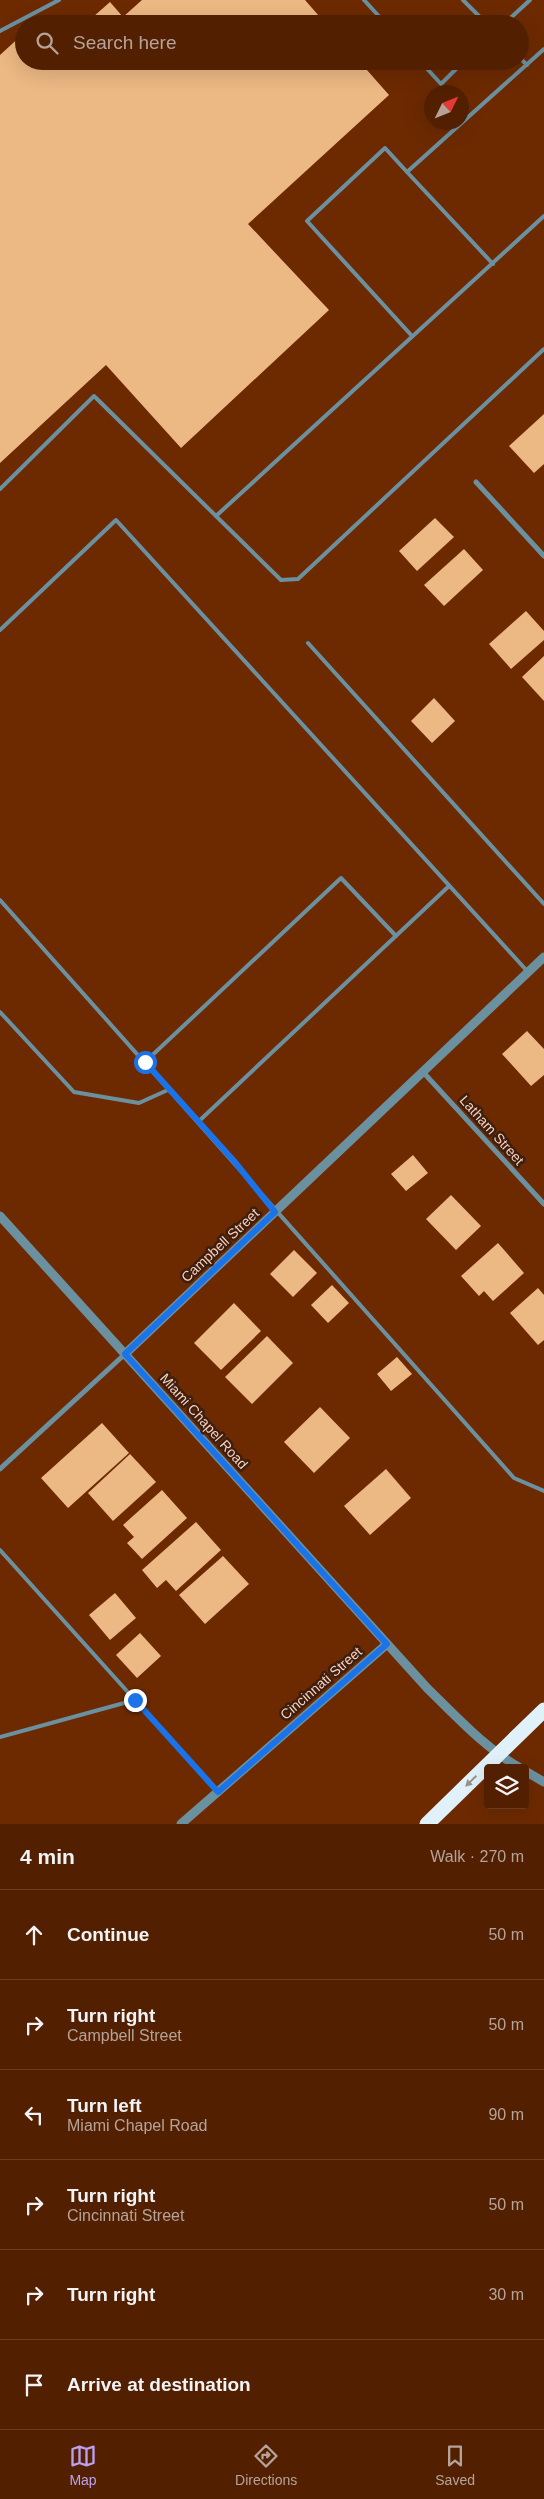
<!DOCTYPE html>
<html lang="en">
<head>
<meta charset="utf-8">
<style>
	:root { --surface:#522000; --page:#5c2d0f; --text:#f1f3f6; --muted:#b5a399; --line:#683e22; --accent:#bca0f2 }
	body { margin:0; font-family:Arial,sans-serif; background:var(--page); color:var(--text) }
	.controls { position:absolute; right:15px; bottom:15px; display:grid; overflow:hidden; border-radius:5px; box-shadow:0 5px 20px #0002 }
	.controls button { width:45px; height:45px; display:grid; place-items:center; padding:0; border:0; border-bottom:1px solid var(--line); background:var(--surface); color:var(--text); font:25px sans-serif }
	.compass { position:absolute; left:424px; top:85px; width:45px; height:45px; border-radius:50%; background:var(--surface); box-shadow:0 5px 20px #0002; rotate:47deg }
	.stop { position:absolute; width:15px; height:15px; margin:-11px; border:4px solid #1a73e8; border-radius:50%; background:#fff }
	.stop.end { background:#1a73e8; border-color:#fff; box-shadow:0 1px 5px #0008 }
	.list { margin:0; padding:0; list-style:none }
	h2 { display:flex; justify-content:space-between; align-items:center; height:65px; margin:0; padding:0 20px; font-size:21px }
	h2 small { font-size:16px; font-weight:400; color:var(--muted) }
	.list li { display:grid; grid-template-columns:32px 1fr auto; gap:15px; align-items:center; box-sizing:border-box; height:90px; padding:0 20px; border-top:1px solid var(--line) }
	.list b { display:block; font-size:19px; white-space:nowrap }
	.list p { margin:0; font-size:16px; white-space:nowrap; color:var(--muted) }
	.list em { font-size:16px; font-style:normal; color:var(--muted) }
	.icon { flex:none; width:28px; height:28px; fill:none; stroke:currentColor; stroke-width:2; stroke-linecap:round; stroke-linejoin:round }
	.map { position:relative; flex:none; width:544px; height:1824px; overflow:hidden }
	.search { position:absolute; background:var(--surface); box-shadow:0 5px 20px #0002; left:15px; right:15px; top:15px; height:55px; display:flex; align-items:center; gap:12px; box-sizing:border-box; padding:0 18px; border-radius:28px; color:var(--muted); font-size:19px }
	.sheet { height:605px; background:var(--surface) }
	nav { display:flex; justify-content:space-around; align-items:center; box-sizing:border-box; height:70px; border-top:1px solid var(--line); background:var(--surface); font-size:14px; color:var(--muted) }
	nav a { display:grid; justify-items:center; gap:2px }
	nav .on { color:var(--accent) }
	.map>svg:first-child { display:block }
</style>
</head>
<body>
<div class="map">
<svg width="544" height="1824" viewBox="0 0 544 1824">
	<rect width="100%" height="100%" fill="#6d2a00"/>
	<g fill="#ecb884">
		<path d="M142,0h163l21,24h-241l25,-22 13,15z"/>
		<path d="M24,33v28h335l30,34 -141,129 81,86 -148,138 -75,-83 -106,98v-408z"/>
		<path d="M544,414v50l-10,9 -25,-27z"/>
		<path d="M435,518l19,19 -37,34 -18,-20z"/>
		<path d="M464,549l19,21 -39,36 -20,-21z"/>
		<path d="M526,611l18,20v9l-33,29 -22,-25z"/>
		<path d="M544,656v45l-22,-24z"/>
		<path d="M434,698l21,23 -23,22 -21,-22z"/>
		<path d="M527,1031l17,18v26l-13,11 -29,-32z"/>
		<path d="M413,1155l15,18 -22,18 -15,-17z"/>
		<path d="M451,1195l30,31 -25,24 -30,-31z"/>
		<path d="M498,1243l26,30 -31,28 -9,-10 -5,5 -18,-20z"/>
		<path d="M294,1250l23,23 -24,24 -23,-23z"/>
		<path d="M332,1285l17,18 -21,20 -17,-18z"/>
		<path d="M538,1288l6,7v45l-6,5 -28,-32z"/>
		<path d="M234,1303l27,28 -40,39 -27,-27z"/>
		<path d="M267,1336l26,27 -41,41 -27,-27z"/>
		<path d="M397,1357l15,17 -21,17 -14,-17z"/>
		<path d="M320,1407l30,31 -36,35 -30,-31z"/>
		<path d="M102,1423l27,30 -61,55 -27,-30z"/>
		<path d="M130,1454l26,28 -43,39 -25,-28z"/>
		<path d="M386,1469l25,29 -41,37 -26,-29z"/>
		<path d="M162,1490l25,28 -45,41 -15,-16 7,-6 -11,-12z"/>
		<path d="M196,1522l25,28 -45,41 -10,-11 -9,8 -15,-18z"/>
		<path d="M223,1556l26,28 -44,40 -26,-29z"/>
		<path d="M115,1593l21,25 -26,22 -21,-25z"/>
		<path d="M140,1633l21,23 -24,22 -21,-23z"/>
	</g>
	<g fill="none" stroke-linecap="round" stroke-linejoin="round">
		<g stroke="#6b91a1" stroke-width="4">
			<path d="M364,0l22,24"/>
			<path d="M463,0l24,24"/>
			<path d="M504,24l26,-24"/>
			<path d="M0,31l59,-31"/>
			<path d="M520,58l7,7"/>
			<path d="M420,61l21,23 23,-23"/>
			<path d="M407,172l-22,-24 -78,73 105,115"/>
			<path d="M493,264l-86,-92 137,-123"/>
			<path d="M0,489l94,-93 187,184 17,-1 246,-230"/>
			<path d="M216,516l328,-300"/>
			<path d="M0,630l116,-110 412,452"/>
			<path d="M308,643l236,261"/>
			<path d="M0,900l514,578 30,13"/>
			<path d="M0,1012l74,80 65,11 31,-14"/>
			<path d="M145,1062l196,-184 55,58"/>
			<path d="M198,1122l251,-236"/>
			<path d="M0,1550l135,150"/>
			<path d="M0,1737l135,-37 82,90"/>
		</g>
		<g stroke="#6b91a1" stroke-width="5">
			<path d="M476,482l68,74"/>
			<path d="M423,1072l121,132"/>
			<path d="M0,1469l125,-115"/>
		</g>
		<g stroke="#6b91a1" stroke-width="9">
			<path d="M0,1216l428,473c29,28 57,59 92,79"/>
			<path d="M125,1354l419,-397"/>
			<path d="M525,1771l19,11"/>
			<path d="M181,1824l206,-180"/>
		</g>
		<path stroke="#e0f1f9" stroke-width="15" d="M427,1824l117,-114"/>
	</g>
	<defs><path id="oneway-solid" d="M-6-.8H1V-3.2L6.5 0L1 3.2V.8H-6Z" transform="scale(1.25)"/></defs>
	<use fill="#979290" href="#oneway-solid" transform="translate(471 1781) rotate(136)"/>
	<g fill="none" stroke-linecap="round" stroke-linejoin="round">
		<path stroke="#1a73e8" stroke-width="6" d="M135,1700l83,92 169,-148 -262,-290 150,-142 -41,-51 -89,-99"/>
	</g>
	<g text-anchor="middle" stroke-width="5" stroke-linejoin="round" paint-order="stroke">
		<g font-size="14" fill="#fad0bd" stroke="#3d1f10">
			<text transform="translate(492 1130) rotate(48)" y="5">Latham Street</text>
			<text transform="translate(220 1245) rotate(-43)" y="5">Campbell Street</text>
			<text transform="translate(204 1421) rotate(48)" y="5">Miami Chapel Road</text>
			<text transform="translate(321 1683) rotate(-41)" y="5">Cincinnati Street</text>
		</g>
	</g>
</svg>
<div class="controls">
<button><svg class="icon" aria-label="layers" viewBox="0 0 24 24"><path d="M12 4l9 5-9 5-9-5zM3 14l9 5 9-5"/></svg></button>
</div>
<svg class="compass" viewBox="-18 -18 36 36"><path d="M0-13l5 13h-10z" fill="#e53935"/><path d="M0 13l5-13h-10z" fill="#b5a399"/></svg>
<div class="stop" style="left:145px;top:1062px"></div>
<div class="stop end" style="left:135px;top:1700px"></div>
<div class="search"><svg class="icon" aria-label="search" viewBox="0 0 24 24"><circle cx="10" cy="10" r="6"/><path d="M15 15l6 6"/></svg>Search here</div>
</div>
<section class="sheet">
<h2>4 min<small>Walk · 270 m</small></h2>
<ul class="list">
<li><svg class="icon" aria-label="ahead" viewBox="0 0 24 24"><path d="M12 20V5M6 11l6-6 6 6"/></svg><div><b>Continue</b></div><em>50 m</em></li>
<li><svg class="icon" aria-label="right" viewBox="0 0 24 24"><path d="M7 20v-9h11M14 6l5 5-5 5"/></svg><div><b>Turn right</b><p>Campbell Street</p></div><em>50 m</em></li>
<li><svg class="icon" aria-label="left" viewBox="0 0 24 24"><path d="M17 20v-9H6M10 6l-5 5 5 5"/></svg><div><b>Turn left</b><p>Miami Chapel Road</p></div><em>90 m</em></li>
<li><svg class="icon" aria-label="right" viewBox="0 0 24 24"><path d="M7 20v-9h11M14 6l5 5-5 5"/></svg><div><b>Turn right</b><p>Cincinnati Street</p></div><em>50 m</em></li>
<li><svg class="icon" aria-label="right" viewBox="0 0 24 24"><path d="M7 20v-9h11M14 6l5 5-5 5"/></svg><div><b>Turn right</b></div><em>30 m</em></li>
<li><svg class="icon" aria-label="arrive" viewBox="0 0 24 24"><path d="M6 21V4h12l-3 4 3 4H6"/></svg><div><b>Arrive at destination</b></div></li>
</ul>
</section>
<nav>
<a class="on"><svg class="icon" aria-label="map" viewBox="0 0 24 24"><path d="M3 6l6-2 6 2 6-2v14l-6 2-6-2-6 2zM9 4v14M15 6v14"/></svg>Map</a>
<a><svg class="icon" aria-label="directions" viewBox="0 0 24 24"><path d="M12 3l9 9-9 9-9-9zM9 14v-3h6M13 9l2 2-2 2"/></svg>Directions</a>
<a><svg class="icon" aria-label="saved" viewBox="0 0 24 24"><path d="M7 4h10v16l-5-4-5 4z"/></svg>Saved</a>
</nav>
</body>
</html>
